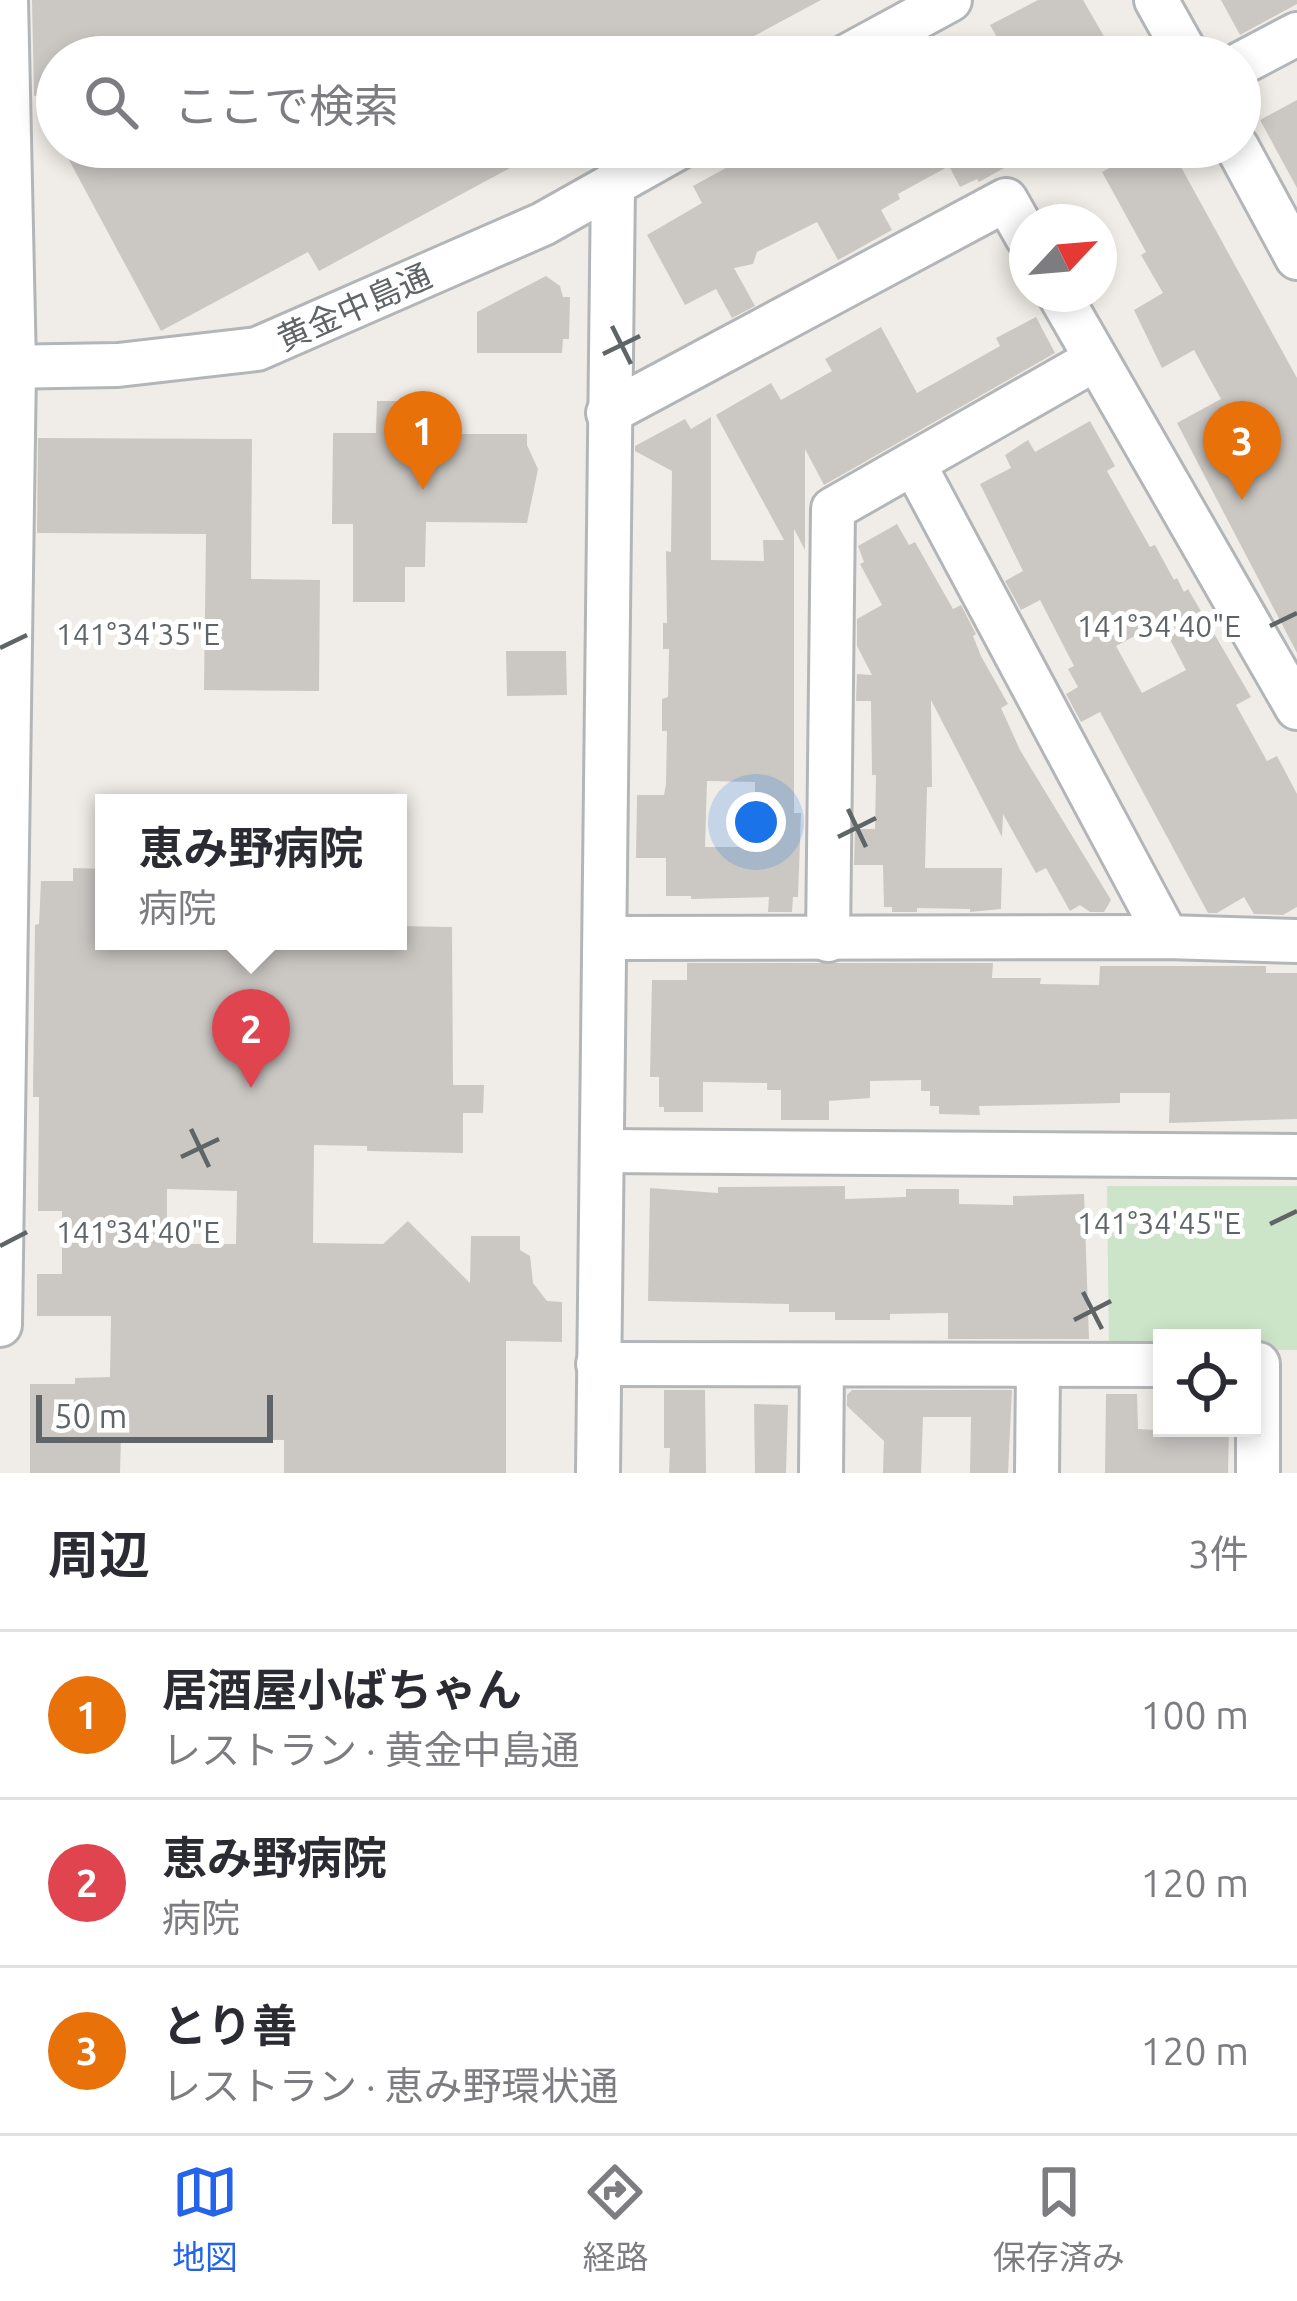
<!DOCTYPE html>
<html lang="ja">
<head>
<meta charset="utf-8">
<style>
	:root { --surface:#fff; --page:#f2f2f3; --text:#2b2b33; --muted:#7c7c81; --line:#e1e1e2; --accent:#2563eb }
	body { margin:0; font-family:Ubuntu,"Noto Sans JP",sans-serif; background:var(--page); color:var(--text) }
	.controls { position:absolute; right:36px; bottom:36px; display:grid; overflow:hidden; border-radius:0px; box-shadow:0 6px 18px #0003 }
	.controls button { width:108px; height:108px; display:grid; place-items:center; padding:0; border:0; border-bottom:3px solid var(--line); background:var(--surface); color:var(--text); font:60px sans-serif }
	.compass { position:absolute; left:1009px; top:204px; width:108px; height:108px; border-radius:50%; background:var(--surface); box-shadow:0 6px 18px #0003; rotate:64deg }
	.scale { position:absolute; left:36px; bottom:30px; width:237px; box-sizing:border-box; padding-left:12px; border:6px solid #5f6466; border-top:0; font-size:33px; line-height:42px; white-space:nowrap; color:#5f6466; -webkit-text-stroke:9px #fff; paint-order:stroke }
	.you { position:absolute; left:756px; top:822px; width:42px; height:42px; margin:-30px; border:9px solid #fff; border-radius:50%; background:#1a73e8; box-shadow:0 0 0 18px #1a73e833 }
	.badge { display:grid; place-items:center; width:78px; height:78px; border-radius:50%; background:var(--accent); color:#fff; font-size:39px; font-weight:700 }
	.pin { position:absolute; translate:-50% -99px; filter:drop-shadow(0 3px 6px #0008) }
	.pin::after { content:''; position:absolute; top:63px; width:42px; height:36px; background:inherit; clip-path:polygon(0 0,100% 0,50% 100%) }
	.popup { position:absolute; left:95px; top:794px; width:312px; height:156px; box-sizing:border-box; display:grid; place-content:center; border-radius:0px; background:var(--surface); filter:drop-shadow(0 3px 9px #0005); font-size:39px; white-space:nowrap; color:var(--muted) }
	.popup b { font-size:45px; color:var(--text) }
	.popup::after { content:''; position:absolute; left:50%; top:100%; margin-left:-24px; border:24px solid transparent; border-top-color:var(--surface) }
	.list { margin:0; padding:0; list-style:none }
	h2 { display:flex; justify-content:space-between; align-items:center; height:156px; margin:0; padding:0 48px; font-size:51px }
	h2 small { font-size:39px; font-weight:400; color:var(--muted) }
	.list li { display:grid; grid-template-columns:78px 1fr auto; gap:36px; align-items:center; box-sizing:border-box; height:168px; padding:0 48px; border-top:3px solid var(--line) }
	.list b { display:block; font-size:45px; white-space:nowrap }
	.list p { margin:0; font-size:39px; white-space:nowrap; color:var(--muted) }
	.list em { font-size:39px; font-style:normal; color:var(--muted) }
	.icon { flex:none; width:66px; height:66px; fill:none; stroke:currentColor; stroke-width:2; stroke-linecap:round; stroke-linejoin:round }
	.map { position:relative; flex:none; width:1297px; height:1473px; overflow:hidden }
	.search { position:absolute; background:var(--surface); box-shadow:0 6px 18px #0003; left:36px; right:36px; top:36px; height:132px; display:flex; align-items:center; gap:30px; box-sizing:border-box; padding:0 42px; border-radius:66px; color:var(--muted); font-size:45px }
	.sheet { height:660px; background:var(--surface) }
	nav { display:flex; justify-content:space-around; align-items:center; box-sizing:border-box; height:168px; border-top:3px solid var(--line); background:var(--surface); font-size:33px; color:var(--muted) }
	nav a { display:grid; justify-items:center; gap:6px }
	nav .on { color:var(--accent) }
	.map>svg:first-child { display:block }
</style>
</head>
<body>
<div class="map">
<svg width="1297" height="1473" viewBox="0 0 1297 1473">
	<rect width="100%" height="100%" fill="#f0ede8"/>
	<path fill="#cce4c7" d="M1107,1186h190v164h-45v-12h-90v12l-53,1z"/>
	<g fill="#cbc8c4" fill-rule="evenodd">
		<path d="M32,0h789l-106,57h-658v38l-23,1z"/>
		<path d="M1038,0h45l33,57h-75l-6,-11 -27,11 -18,-32z"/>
		<path d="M1221,0h76v4l-57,31z"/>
		<path d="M1297,100v88l-37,-68z"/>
		<path d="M62,147h487l-230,124 -11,-19 -147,79z"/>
		<path d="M764,147h278l-63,35 -2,-3 -17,8 -11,-21 -51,28 2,5 -19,11 11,20 -54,30 -21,-38 -60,30 -4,12 -19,4 21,38 -23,12 -16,-29 -31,16 -38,-70 55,-32 -9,-17z"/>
		<path d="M1148,147h22l127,231v275l-120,-230 44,-24 -27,-49 -32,18 -28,-58 29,-17 -22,-38 5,-3 -44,-80z"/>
		<path d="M546,276l14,10 3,11h7l-1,42h-6l-1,14h-85v-41z"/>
		<path d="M1036,317l19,36 -231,132 -19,-36v101l-11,-21v284h7l-3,84h-5l-1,15h-24l1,-15 -78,2v-3h-25v-38h-30l1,-63h27l2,-11 1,-53h-5v-32l6,-2 1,-48h-6v-26h4l-1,-72 5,1 1,-81 -37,-20v-5l50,-27 6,10 20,-12v143l53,1 -1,-21h21l-68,-125 55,-32 10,17 51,-29 -7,-12 56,-32 36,66 83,-47 -4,-8zM707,781l48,1v65h-50z"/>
		<path d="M377,401h30l33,33h87v11l11,24 -11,54 -101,-1 -1,45h-20v35h-52v-78h-21l1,-91h43z"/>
		<path d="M1090,421l25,45 -8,5 43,76 5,-2 19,35 3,-2 7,14 4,-3 63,108 -15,8 31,56 10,-5 20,38v113l-14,8 -29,-1 -10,-17 -27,16h-9l-108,-201 -19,10 -15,-28 12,-7 -10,-18 6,-3 -34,-66 -19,10 -16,-29 18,-10 -43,-87 31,-16 -6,-13 23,-15 7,12zM1161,622l25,48 -44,23 -26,-47z"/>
		<path d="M38,438l214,1 -1,140 69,1 -1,111 -115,-1 2,-156 -169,-1z"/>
		<path d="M897,524l12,21 6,-3 38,67 8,-4 15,29 -3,2 8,20 27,48 -7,4 19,42 91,150 -7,12h-14l-10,-7 -10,6 -24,-43 -10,5 -33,-59 -1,23 -71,-137 1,87h-5l-2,81h77l-1,41 -31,3v-3l-53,-1v4h-25v-5h-8l-1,-42h-29l1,-36h20l1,-54h-4l-1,-74h-15l1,-27 15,1 -15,-29v-27l25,-14 -22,-41 4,-2 -6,-16z"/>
		<path d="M506,651h60l1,44 -60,1z"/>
		<path d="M73,868l31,1v72h294v-15l54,1 1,158h31l-1,28h-20v40l-96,-2v-5l-53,-1 -1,98 70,1 25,-23 62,62 1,-47h49v14l10,6 3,27 14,18 15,1v40l-56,-1v132h-222v-33l-163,-1 -1,34h-90v-89h45v-6l35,-1 1,-61h-74v-42h25v-63h-24l1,-114h-6l2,-172 4,-1 2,-43h32zM167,1189l70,2 -1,53h-69z"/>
		<path d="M687,963h306l-1,15h49l-1,6 59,1 1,-19h166v7h31v146l-128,4 1,-30h-50v10l-141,3 1,9 -41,-1v-8h-9v-15h-9v-11l-51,1v17l-41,3v19h-48v-30h-14v-7l-64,-1v30h-39v-5h-5v-30h-9l2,-97h35z"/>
		<path d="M845,1186v13l61,-2v-8h53v15l54,1v-9l71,-2 5,145h-141v-26l-58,1v6h-55v-8h-46v-8l-141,-3 2,-113 68,5v-6z"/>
		<path d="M664,1390h41l1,83h-37l1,-25h-6z"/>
		<path d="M852,1390h160l-4,83h-38l1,-56h-48l-2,56h-38l1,-32 -37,-35v-11z"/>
		<path d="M1106,1394h31l1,35 52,3v-4h39l-1,45h-123z"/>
		<path d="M754,1404l34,1 -2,68h-31z"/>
	</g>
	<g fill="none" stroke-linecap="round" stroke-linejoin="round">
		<g stroke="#b3b6b8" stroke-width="48">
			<g id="minor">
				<path d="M1156,0l32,57"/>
				<path d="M845,57l105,-57"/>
				<path d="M1240,64l57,-30"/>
				<path d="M1237,147l60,111"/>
				<path d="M1059,294l238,414"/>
				<path d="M0,367l118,-2 139,-16 286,-125 137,-77"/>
				<path d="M608,413l398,-213 21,37"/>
				<path d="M914,464l253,473"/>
				<path d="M605,938l562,-1 130,4"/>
				<path d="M828,940l5,-431 263,-150"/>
				<path d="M603,1151l694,5"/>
				<path d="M0,1325l14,-958 -8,-367"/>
				<path d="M598,1364l564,1"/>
				<path d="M598,1473l15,-1289"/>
				<path d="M821,1473l1,-108"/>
				<path d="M1037,1473l1,-105"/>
				<path d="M1258,1473v-109"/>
			</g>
		</g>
		<use href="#minor" stroke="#fff" stroke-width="42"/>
	</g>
	<path fill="none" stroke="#5f6466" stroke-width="4.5" d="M612,326l19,38M603,354l37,-18M1270,626l27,-13M0,648l27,-13M848,809l18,38M838,837l38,-19M191,1129l18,38M181,1157l38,-18M1270,1224l27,-13M0,1246l27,-14M1083,1292l19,37M1074,1320l37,-19"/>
	<g text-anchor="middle" stroke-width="10" stroke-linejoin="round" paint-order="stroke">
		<g font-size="33" fill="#5f6466" stroke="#fff">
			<text transform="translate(354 307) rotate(-24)" y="12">黄金中島通</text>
		</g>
	</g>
	<g font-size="30" text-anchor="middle" fill="#5f6466" stroke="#fff" stroke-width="10" stroke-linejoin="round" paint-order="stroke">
		<text x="1159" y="637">141°34'40"E</text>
		<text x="138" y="645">141°34'35"E</text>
		<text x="1159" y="1234">141°34'45"E</text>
		<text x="138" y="1243">141°34'40"E</text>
	</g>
</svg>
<div class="controls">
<button><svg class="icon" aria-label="locate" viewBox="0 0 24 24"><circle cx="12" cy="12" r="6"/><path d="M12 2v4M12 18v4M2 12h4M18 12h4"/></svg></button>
</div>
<svg class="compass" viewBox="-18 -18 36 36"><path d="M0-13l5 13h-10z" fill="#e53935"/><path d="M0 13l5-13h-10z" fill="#7c7c81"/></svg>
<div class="scale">50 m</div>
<div class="you"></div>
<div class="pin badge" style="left:423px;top:490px;background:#e8710a">1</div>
<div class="pin badge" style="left:251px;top:1088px;background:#e0444e">2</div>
<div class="popup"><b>恵み野病院</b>病院</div>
<div class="pin badge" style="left:1242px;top:500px;background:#e8710a">3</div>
<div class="search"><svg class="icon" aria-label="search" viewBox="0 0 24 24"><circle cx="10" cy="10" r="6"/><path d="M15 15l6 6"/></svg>ここで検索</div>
</div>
<section class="sheet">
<h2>周辺<small>3件</small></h2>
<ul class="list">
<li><span class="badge" style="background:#e8710a">1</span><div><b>居酒屋小ばちゃん</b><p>レストラン · 黄金中島通</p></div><em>100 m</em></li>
<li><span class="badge" style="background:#e0444e">2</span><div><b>恵み野病院</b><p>病院</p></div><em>120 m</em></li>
<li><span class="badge" style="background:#e8710a">3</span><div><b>とり善</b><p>レストラン · 恵み野環状通</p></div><em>120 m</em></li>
</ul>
</section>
<nav>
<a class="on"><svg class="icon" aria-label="map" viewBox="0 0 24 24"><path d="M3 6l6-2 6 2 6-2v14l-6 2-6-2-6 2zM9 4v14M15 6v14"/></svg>地図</a>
<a><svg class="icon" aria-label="directions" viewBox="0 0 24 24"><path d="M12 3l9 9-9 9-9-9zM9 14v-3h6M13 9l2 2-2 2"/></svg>経路</a>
<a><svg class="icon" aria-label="saved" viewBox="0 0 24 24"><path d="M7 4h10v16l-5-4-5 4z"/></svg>保存済み</a>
</nav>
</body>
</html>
